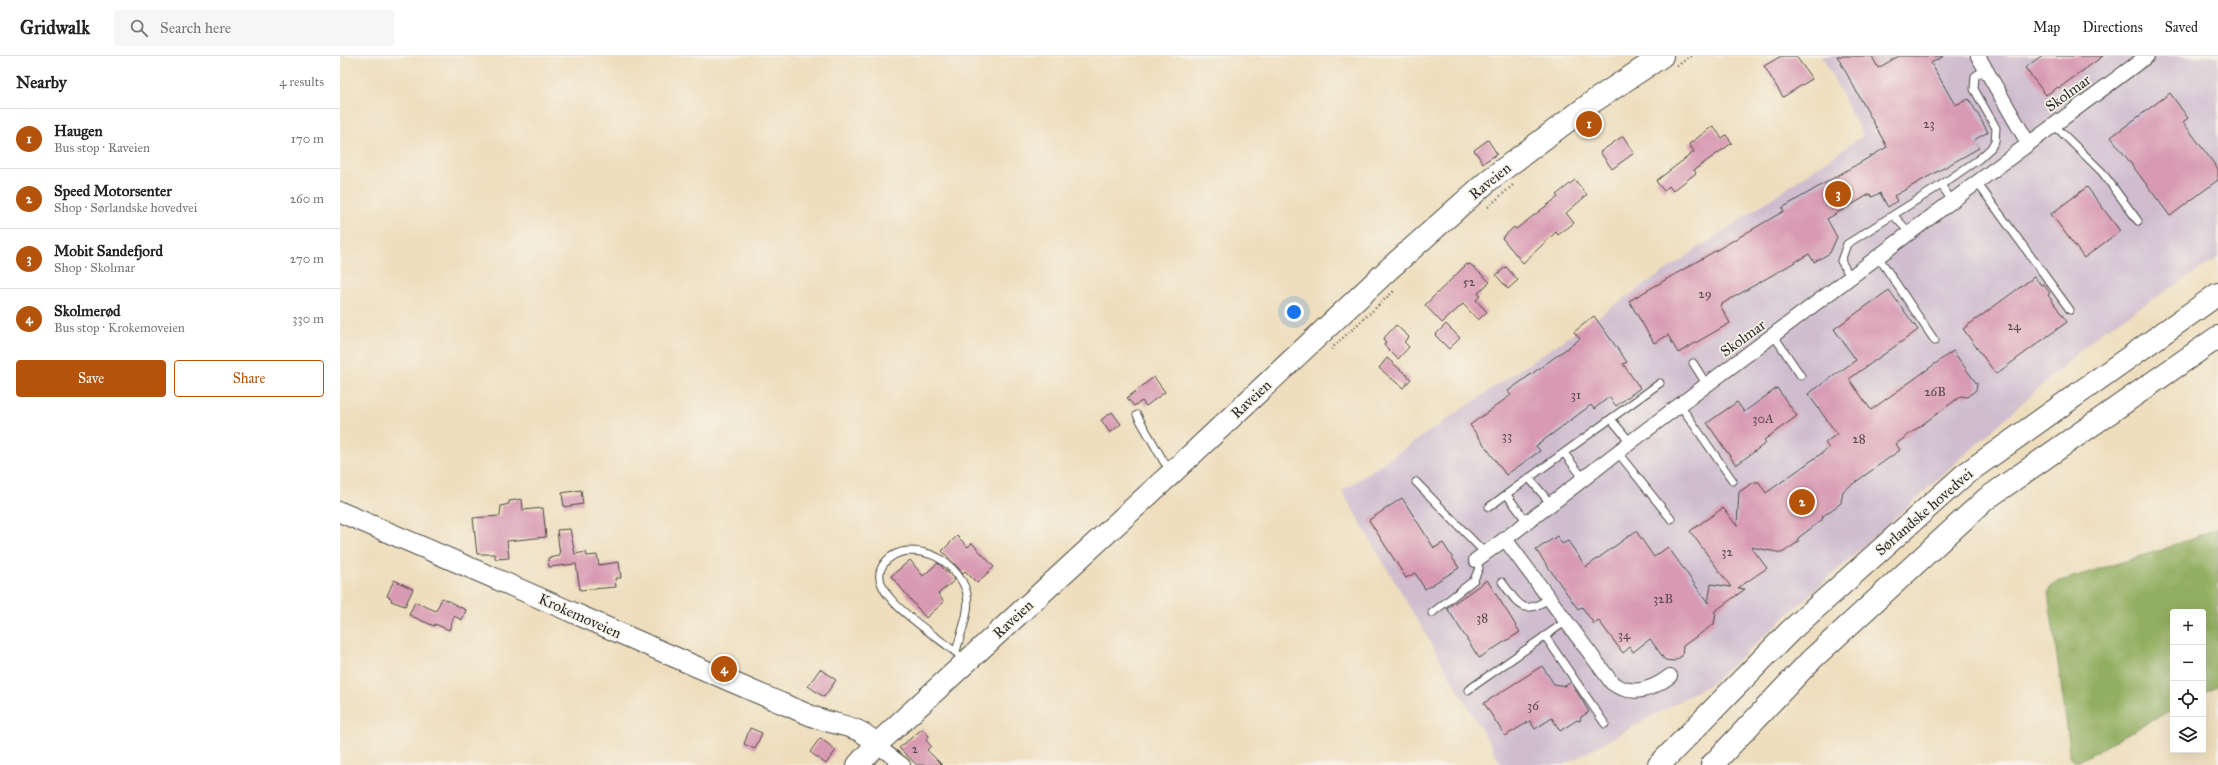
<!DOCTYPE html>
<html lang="en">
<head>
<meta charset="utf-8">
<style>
	:root { --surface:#fff; --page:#f6f6f6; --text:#222; --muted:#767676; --line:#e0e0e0; --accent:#b45309 }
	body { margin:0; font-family:"IM FELL Great Primer",serif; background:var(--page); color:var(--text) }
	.controls { position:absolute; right:12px; bottom:12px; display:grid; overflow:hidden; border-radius:4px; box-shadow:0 4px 16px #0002 }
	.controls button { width:36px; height:36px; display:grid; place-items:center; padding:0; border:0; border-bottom:1px solid var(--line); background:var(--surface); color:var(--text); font:20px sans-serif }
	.you { position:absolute; left:954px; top:256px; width:14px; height:14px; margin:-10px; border:3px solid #fff; border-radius:50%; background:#1a73e8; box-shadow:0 0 0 6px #1a73e833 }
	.badge { display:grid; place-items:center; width:26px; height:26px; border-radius:50%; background:var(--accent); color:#fff; font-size:13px; font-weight:700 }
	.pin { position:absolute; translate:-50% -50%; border:2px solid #fff; box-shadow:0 1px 4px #0006 }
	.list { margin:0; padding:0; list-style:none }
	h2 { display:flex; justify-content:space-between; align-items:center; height:52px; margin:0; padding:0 16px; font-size:17px }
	h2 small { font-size:13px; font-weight:400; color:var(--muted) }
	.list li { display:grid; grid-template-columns:26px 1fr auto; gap:12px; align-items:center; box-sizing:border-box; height:60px; padding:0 16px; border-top:1px solid var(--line) }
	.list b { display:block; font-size:15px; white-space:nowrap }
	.list p { margin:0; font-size:13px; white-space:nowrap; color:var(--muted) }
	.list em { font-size:13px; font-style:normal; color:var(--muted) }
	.actions { display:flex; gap:8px; padding:12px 16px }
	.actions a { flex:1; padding:9px 0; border:1px solid var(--accent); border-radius:4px; text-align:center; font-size:14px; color:var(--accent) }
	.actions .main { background:var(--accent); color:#fff }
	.icon { flex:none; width:22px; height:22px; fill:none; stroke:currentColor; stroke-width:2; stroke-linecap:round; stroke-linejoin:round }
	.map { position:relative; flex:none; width:1878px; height:709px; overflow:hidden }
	header { display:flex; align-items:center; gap:24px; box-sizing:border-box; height:56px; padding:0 20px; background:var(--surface); border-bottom:1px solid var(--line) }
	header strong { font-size:19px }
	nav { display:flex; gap:22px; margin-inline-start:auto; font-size:14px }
	.search { width:280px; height:36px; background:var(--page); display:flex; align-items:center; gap:10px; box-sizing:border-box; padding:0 14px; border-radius:4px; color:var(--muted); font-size:15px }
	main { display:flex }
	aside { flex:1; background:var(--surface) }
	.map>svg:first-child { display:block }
</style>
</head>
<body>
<header>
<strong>Gridwalk</strong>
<div class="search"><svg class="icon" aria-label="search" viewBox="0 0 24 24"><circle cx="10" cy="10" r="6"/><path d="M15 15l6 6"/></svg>Search here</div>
<nav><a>Map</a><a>Directions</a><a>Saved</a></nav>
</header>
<main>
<aside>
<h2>Nearby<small>4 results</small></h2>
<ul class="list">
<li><span class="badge">1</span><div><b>Haugen</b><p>Bus stop · Raveien</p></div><em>170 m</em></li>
<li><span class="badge">2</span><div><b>Speed Motorsenter</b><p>Shop · Sørlandske hovedvei</p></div><em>260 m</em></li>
<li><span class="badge">3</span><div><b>Mobit Sandefjord</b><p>Shop · Skolmar</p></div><em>270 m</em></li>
<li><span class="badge">4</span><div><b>Skolmerød</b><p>Bus stop · Krokemoveien</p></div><em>330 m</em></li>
</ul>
<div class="actions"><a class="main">Save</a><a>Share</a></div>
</aside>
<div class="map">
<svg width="1878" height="709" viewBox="0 0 1878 709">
	<rect width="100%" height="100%" fill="#f7f3e8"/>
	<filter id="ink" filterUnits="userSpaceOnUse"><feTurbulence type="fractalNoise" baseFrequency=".025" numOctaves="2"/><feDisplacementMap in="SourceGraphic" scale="8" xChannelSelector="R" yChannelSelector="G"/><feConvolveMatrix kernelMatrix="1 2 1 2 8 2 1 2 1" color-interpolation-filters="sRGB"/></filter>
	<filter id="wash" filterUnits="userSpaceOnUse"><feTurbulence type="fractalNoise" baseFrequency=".012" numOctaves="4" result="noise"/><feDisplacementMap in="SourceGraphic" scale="16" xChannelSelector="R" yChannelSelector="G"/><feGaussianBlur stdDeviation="0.9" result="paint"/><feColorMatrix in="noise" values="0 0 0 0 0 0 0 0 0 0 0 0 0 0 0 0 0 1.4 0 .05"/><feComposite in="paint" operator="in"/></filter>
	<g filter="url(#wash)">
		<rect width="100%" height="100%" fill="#eedebd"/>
		<path fill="#cfbdcf" d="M1482,0h396v202l-118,75 -388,350 -148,82h-62l-160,-274 521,-355z"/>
		<path fill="#92ae60" stroke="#5e6c46" d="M1878,472v157l-15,8v-81h-30v97l-94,52h-6l-4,-4v-15l-21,-150 2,-5 10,-6 104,-32z"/>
		<g id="blocks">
			<g fill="#d89ab2">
				<path d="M1441,0h15l16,23 -29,18 -19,-31z"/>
				<path d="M1497,0h35l6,12 21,-12h45l-13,7 24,42 14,-6 19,33 -14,8 5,8 -85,48 3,5 -9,6 -8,-14 -8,4 -2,-3 -43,25 10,18 -7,16 -16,9 -5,-8 -89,51 10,18 -52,30 -10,-18 -14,8 -25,-42 155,-90 -2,-3 105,-61z"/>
				<path d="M1701,0h62l-44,32 -1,-1 -12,8 -21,-27z"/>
				<path d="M1830,37l18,25 -5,4 35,47v11l-48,36 -59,-79z"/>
				<path d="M1373,70l9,12 4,-3 6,8 -38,27 2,3 -23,18 -4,-5 -5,5 -8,-10 38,-29 -5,-8z"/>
				<path d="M1283,80l11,17 -22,16 -12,-17z"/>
				<path d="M1148,84l9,14 -14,9 -9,-13z"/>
				<path d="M1235,124l12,15 -21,18 8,10 -16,12 -2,-3 -33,31 -21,-25 12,-11 2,2 42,-32 -2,-2z"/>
				<path d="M1747,131l33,44 -36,27 -33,-44z"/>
				<path d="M1127,208l1,1 2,-1 20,18 -12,11 2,3 -4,4 11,12 -9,8 -15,-16 -21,19 -17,-18z"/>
				<path d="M1166,211l12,13 -10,9 -12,-14z"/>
				<path d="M1694,221l7,8 2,-1 7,9 -2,2 19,27 -71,52 -33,-45z"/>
				<path d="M1549,234l29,40 -69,49 22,31 82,-59 24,33 -1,6 -9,7 -6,-1 -65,48 4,6 -57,41 -2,12 -18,13 -1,4 -24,18v4l-16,11 -31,-6 16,21 -29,20 7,1 -31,23 2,2 -2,10 -31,22 -1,10 -8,5 -9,-1 -15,-21 -17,13 -3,-5 -7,6 -24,-32 -5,3 -12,-17 -4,2 -42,-59 21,-14 5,8 6,-3 18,26 50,-36 18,26 14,-10 40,56 3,-19 20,3 -41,-56 33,-23 14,18 2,-34 15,-10h5l7,11 63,-45 -4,-5 12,-9 -29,-40 48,-34 -22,-31z"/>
				<path d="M1254,260l33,46 -4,2 17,24 -24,18 -7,-9 -15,12 -3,-4 -55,41 4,5 -34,24 -36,-50 41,-30 -3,-4 72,-52 -6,-7z"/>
				<path d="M1106,268l14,14 -11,11 -14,-14z"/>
				<path d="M1056,269l13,12 -5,5 5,5 -11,12 -14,-14 2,-3 -3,-3z"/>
				<path d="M1047,302l24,21 -8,9 -24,-20z"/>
				<path d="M814,321l11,15 -19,14 -4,-5 -8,5 -7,-8z"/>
				<path d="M1437,332l20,28 -33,24 2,3 -30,22 -29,-42 30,-21 7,10z"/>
				<path d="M772,356l9,12 -11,9 -9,-13z"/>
				<path d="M241,434l2,14 -19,3 -2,-14z"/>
				<path d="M1062,442l32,50 9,-5 16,25 -34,21 -10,-16 -9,5 -37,-58z"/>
				<path d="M182,443l1,11 20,-2 3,29 -39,4 2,17 -14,1v-5h-18l-4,-36 27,-2 1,-10 8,-2v-3z"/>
				<path d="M230,473l5,25 11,-2 1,4 10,-1 2,10 20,-3 2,16h-6l1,9 -36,3 -4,-26 -27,3 -1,-9 12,-2 -3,-26z"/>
				<path d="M617,480l11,11 4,-4 22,24 -17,16 -12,-12 -2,2 -21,-22z"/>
				<path d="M570,504l13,16 15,-13 17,17 -17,14 6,8 -18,16 -35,-42z"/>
				<path d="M54,524l19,9 -8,17 -14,-5 1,-2 -5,-3z"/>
				<path d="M1147,524l33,52 -41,26 -32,-50z"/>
				<path d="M102,542l24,12 -4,10 -8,-4 -5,14 -14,-6 -1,2 -25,-11 6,-13 21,9z"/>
				<path d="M1202,610l12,18 11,2 6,-4 18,30 -8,5 -1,4 -3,-1 -17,11 -8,-13 -17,11 -5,-8 -25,15 -21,-33z"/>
				<path d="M480,613l16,11 -12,17 -16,-11z"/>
				<path d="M410,672l12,5 -7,16 -11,-5z"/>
				<path d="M582,673l7,7 -3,4 5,6 -4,4 15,15h-25l-18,-17z"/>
				<path d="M480,682l16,12 -10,14 -16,-12z"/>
			</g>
		</g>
	</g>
	<g filter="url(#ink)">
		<use href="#blocks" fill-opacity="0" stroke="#484641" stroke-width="1"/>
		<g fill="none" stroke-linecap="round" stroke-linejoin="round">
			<g stroke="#484641" stroke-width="9">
				<g id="lane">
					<path d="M1714,69l48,47 36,49"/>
					<path d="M1638,128l92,126"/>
					<path d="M1601,129l12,17"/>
					<path d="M1554,160l17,18"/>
					<path d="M1539,202l56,83"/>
					<path d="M1511,222l-10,-17 6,-17 94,-59 38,-26 12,-11 4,-7 1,-13 -22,-39 1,-13 11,-7"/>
					<path d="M1434,280l27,40"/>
					<path d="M1353,307l14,22"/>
					<path d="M1340,349l53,76"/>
					<path d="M797,359l27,47 8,8"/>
					<path d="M1271,363l20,24"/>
					<path d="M1224,397l20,26"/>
					<path d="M1278,397l53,66"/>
					<path d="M1189,422l22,26"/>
					<path d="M1076,426l69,71"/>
					<path d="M1167,439l20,27"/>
					<path d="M1149,451l171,-124"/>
					<path d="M1162,526c16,21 20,35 46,17"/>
					<path d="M1092,557l42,-33 5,-12 -3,-8"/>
					<path d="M1205,580l60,88"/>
					<path d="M616,596c9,-36 25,-59 -9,-88 -11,-10 -25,-13 -39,-13 -11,1 -19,5 -25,14 -21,31 64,75 81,95"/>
					<path d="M1128,634l97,-68"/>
				</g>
			</g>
			<g stroke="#484641" stroke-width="16">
				<g id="street">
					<path d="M1638,0l50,87"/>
					<path d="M1165,483l107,144c20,14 40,7 58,-7"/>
					<path d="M1136,504c70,-50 136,-105 205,-156 156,-116 310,-233 466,-348"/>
					<path d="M536,689l27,20"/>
				</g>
			</g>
			<g stroke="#484641" stroke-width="22">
				<path id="secondary" d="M0,456c148,62 293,128 441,191 13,5 26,12 39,16 20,7 42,7 56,26"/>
			</g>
			<g stroke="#484641" stroke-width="24">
				<path id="primary" d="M518,709l18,-20 297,-273 216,-203 100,-89 105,-79 68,-45"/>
			</g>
			<g stroke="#484641" stroke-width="24">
				<g id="highway">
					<path d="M1319,709l131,-134 174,-156 254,-181"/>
					<path d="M1372,709l99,-105 175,-161 232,-162"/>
				</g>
			</g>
			<g stroke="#484641" stroke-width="2.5" stroke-dasharray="1 3" stroke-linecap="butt">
				<path d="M1337,10l14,-10"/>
				<path d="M1148,151l25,-22"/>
				<path d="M991,293l64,-59"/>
			</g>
			<use href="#lane" stroke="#fff" stroke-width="7"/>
			<use href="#street" stroke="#fff" stroke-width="14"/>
			<use href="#secondary" stroke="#fff" stroke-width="20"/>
			<use href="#primary" stroke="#fff" stroke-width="22"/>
			<use href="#highway" stroke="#fff" stroke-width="22"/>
		</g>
	</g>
	<g text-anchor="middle" stroke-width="3.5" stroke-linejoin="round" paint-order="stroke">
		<g font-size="13" fill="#56474d">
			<text x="1589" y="72">23</text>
			<text x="1129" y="230">52</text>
			<text x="1365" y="242">29</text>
			<text x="1674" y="274">24</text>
			<text x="1595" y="340">26B</text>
			<text x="1236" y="343">31</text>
			<text x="1423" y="367">30A</text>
			<text x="1167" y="384">33</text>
			<text x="1519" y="387">28</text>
			<text x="1387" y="500">32</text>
			<text x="1323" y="547">32B</text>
			<text x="1142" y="566">38</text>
			<text x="1284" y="583">34</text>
			<text x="1193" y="654">36</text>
			<text x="575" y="697">2</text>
		</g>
		<g font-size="15" fill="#2b2b2b" stroke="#f7f3e8">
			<text transform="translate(1728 37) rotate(-36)" y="5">Skolmar</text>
			<text transform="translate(1150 125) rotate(-39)" y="5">Raveien</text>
			<text transform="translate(1403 282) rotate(-36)" y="5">Skolmar</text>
			<text transform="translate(911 343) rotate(-43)" y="5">Raveien</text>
			<text transform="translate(1584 456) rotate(-41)" y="5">Sørlandske hovedvei</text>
			<text transform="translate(240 560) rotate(24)" y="5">Krokemoveien</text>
			<text transform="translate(673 563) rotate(-43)" y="5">Raveien</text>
		</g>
	</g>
</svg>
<div class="controls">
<button>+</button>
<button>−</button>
<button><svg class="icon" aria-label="locate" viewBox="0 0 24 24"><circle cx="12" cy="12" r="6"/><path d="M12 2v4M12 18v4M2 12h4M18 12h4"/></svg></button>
<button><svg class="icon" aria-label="layers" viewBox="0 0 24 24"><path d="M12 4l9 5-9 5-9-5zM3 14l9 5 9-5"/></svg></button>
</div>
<div class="you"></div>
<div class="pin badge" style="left:1249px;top:68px">1</div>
<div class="pin badge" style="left:1462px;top:446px">2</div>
<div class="pin badge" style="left:1498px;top:138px">3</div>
<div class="pin badge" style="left:384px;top:613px">4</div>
</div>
</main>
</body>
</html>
